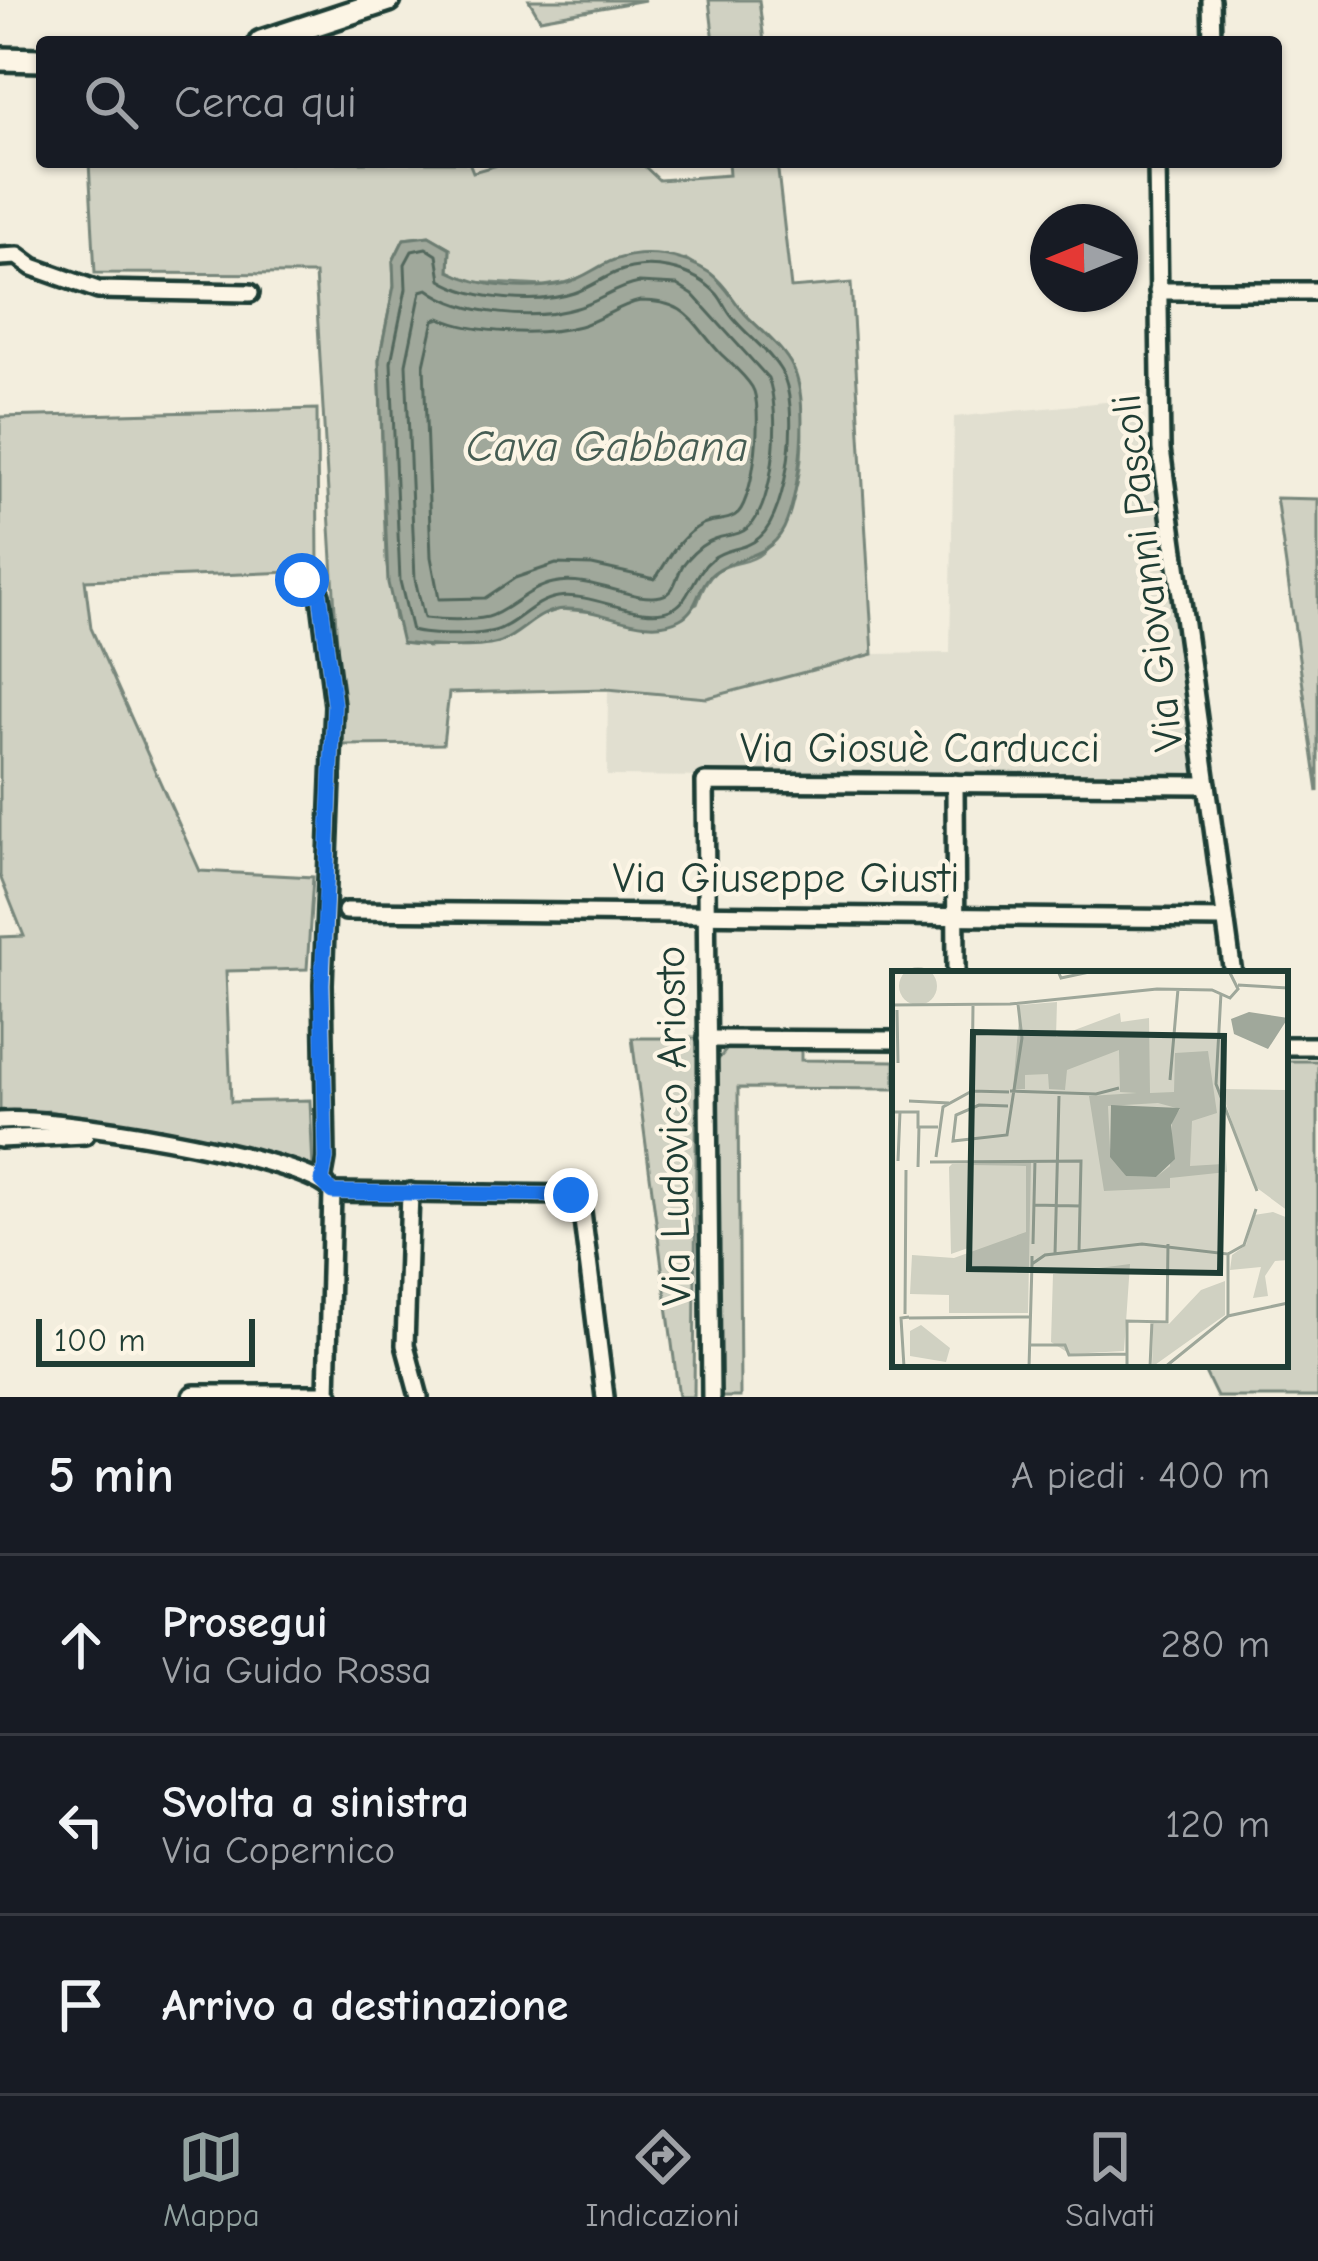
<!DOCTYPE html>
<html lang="it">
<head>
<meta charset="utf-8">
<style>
	:root { --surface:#171b24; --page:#242831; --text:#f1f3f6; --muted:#9ea1a6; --line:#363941; --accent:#92a19f }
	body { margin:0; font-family:"Comic Neue",sans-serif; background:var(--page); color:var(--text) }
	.compass { position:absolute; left:1030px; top:204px; width:108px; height:108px; border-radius:50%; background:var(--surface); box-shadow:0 3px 9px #0004; rotate:269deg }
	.scale { position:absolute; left:36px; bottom:30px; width:219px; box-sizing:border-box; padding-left:12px; border:6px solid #1f3d34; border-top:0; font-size:33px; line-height:42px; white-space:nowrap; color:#1f3d34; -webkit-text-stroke:9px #fcf5e5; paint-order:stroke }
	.stop { position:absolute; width:36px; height:36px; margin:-27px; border:9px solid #1a73e8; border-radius:50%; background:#fff }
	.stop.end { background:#1a73e8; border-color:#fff; box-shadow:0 3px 12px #0008 }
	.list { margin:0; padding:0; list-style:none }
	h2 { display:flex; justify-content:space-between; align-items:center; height:156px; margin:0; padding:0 48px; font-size:51px }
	h2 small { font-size:39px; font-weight:400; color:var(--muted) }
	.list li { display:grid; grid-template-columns:78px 1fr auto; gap:36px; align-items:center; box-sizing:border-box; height:180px; padding:0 48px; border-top:3px solid var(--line) }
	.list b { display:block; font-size:45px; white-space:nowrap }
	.list p { margin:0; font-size:39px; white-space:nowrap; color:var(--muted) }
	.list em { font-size:39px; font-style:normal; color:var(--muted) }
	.icon { flex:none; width:66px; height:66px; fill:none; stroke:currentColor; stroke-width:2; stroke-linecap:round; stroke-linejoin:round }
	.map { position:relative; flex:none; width:1318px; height:1397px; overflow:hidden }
	.search { position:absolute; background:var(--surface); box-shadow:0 3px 9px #0004; left:36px; right:36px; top:36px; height:132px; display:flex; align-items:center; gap:30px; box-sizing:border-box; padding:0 42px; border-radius:12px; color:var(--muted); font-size:45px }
	.sheet { height:696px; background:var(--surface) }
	nav { display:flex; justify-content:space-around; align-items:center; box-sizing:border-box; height:168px; border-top:3px solid var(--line); background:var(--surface); font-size:33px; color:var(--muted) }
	nav a { display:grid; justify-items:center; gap:6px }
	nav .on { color:var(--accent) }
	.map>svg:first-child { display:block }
</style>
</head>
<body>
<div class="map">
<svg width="1318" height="1397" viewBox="0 0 1318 1397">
	<rect width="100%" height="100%" fill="#f3eede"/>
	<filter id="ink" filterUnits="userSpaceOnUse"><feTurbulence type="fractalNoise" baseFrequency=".00833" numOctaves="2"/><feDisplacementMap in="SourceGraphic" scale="24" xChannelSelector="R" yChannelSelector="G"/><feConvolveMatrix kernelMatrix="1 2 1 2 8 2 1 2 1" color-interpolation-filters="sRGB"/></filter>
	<g filter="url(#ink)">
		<path fill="#e1dfd0" d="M1135,399l4,25 18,25 46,332 -596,-5 1,-87 99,9 166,-44 77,-1 4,-236z"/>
		<g fill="#d0d1c2" stroke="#78877b" stroke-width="3" fill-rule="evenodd">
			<path d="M529,0h116l-105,19z"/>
			<path d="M709,0h50l5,42h-50z"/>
			<path d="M89,162h380l4,10 35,-10h132l19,18 70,-5 -1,-13h49l14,126 60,-5 22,371 -166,44 -100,-9 -158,4 -6,51 -100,1 -28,-471 -220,-1zM429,236l21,12 -1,23 22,11 73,4 25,-4 22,-9 96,-13c29,17 33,23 53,49 10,12 24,21 33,33 40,57 38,146 -3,202 -26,34 -54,1 -73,60l-42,20 -24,-2 -23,-9 -48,-4 -24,8 -38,26 -71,4 -32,-27 -9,-61 -7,-199 15,-74 -1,-25 11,-22z"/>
			<path d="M317,409l1,162 -233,9 6,48 109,243 113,6 -6,92 -81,2 5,131 79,-2 3,69 -67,-19 -197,-39 -49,4v-178l24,-1 -24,-60v-459z"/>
			<path d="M1276,498l42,1v293l-41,-289z"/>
			<path d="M632,1038h65l-3,359h-15z"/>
			<path d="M735,1048l66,1v11l94,1v28l-157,-1 2,309h-21l-2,-336 10,-12z"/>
			<path d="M1285,1061h33v336h-101l-16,-33h84z"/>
		</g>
		<path fill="#a0a89b" stroke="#6c7d72" stroke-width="3" d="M429,236l21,12 -1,23c32,17 80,20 116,12 18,-4 32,-17 49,-23 31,-11 69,-5 96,13 16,12 22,26 35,41 16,17 38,33 48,54 17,34 7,126 -9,160 -16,33 -52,27 -74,48 -13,12 -11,33 -30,43 -35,19 -79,-12 -115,-10 -27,1 -41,23 -64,33 -21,8 -76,4 -99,1l-14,-60 -9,-223 15,-74 -1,-25 11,-22z"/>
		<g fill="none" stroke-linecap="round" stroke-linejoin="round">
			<g stroke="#53685d" stroke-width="3">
				<path d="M426,248l11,7 4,25c32,20 97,25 133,13 15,-5 27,-14 41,-20 33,-14 78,-5 102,21 6,7 9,16 15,23 15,19 37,33 49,54 20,33 7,141 -21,166 -15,14 -34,10 -48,22 -19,15 -22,41 -38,49 -31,17 -80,-17 -116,-11 -26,4 -41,28 -64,34 -18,5 -65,5 -82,0l-12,-50 -9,-219 15,-73 -1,-25 7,-13z"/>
				<path d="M639,283l38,2 16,10 75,83c13,31 7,126 -19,149 -11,10 -22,7 -34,12 -10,3 -22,14 -29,22 -11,12 -8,31 -25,35 -28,7 -71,-22 -108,-13 -27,6 -45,29 -65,34 -18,4 -46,3 -64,1l-9,-39 -9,-215 15,-73 7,-2c35,26 107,32 149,19 22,-6 39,-21 62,-25z"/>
				<path d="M640,301c49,0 51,21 80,52 11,11 24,21 32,34 12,19 2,110 -14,126 -9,9 -24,6 -35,11 -25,13 -34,35 -48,55l-63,-14 -36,-1 -41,14 -30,20 -46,1 -8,-42 -7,-192 10,-45 6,-2c35,16 103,18 140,8 21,-6 39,-21 60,-25z"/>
			</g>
			<g stroke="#1f3d34" stroke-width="24">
				<g id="street">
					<path d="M1211,0l1,42"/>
					<path d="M1157,162l4,287 72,525"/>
					<path d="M0,257l18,-1 15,11 65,23 152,3"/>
					<path d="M1158,291h160"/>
					<path d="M294,580l16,1 10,13 14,111 -11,279 3,175 -4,22"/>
					<path d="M955,783l1,191"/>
					<path d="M346,911l879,8"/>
					<path d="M707,1039l188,1"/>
					<path d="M1286,1046h32"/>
					<path d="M0,1121c58,-5 280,33 326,64"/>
					<path d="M0,1139l85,-4"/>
					<path d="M332,1192l239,3 11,17 23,185"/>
					<path d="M410,1192l-5,153 14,52"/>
					<path d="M327,1395l5,-203"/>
					<path d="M711,1397l-6,-615 502,3"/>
				</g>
			</g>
			<g stroke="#1f3d34" stroke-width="30">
				<g id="secondary">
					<path d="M261,42l128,-42"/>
					<path d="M0,59l42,1"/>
					<path d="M195,1397h133"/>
				</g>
			</g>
			<use href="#street" stroke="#fcf5e5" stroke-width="15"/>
			<use href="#secondary" stroke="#fcf5e5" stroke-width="21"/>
		</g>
	</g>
	<g fill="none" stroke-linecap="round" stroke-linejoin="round" filter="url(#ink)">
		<path stroke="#1a73e8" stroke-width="15" d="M302,580l8,1 10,12 14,112 -12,279 4,175 -4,22 10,11 239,3"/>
	</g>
	<g text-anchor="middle" stroke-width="9" stroke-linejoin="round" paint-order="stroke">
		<g font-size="42" fill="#1f3d34" stroke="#fcf5e5">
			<text transform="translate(1146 573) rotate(-97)" y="15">Via Giovanni Pascoli</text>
			<text x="920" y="762">Via Giosuè Carducci</text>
			<text x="786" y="892">Via Giuseppe Giusti</text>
			<text transform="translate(672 1126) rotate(-91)" y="15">Via Ludovico Ariosto</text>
		</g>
		<g font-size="45" font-style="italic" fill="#465d53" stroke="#fcf5e5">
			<text x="607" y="461">Cava Gabbana</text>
		</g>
	</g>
	<g transform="translate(892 971)">
		<rect width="396" height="396" fill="#f3eede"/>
		<path d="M7 15a19 19 0 1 1 38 0a19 19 0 1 1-38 0ZM165,31l-1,35 64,-24 1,9 28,-4 1,75 24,-1 1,-39 33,-2 9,62 -25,8 -2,45 33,-2 1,-34 3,42 -57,6v10l-66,3 -15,-95 48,-3 -17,-1 -1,-42 -52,20 -2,20 -16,-1 -1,-15 -23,1v14h-12l7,-84zM266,132l22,6 -8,11 -2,46 -14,11 -30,-1 -16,-28 -2,-42zM329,118l67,1v121l-35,-26zM139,191l-3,151h-79v-18l-39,-1 2,-39 42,3 72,-26v-66l-57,-1 -1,83 -17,6 -2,-87 3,-3zM381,241l15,6v42l-13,1 -10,15 3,20 -15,2 8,-31 -31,3 2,-15 14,-10 8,-30zM238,293l-6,87 -54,3 -19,-12 2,-68zM333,310v34l-73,52 1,-44 16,1 32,-34zM29,354l29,23 -4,14 -36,-6v-25z" fill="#d0d1c2" fill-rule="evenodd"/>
		<path d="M357,41l39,6 -20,31 -34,-15 -3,-15zM219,134l69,3 -9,17 4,34 -19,18 -30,-1 -16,-19z" fill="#a0a89b"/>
		<path fill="none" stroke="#9ea79a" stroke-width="3" d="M166,0l3,7 33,-7M346,14l50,3M329,22l-5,91 41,107M0,34l118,-1 147,-15 55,1 18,8 8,-9 -9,-18M5,39l1,53M278,109l8,-91M80,120l1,-85M118,120l86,3 23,-6M17,130l40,2M116,135l-29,-1 -23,10 -3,26 54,-6 15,-97 -4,-34M0,141h26v15h20M44,186l7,-50 29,-16 37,1M6,190l2,-49M38,191l151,-1 -2,90M26,196l1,-40M142,234l46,1M141,273l2,-84M163,283l4,-158M336,283l16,-9 12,-36M140,285v8l13,-9 97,-11 86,10v62M13,343l1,-144M17,347l122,-1M138,374h35l4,10 58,-1M12,396l-3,-49 8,-1M137,396l3,-103M235,396v-46l40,1 1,-78M258,396l2,-46M273,396l63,-51 60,-13"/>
		<path fill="#1f3d34" fill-opacity="0.15" stroke="#1f3d34" stroke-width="6" d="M81,61l251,4 -4,237 -251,-4z"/>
		<rect width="396" height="396" fill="none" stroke="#1f3d34" stroke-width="6"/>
	</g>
</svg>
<svg class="compass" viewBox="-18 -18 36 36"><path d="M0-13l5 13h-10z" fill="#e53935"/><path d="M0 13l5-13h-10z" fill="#9ea1a6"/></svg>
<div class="scale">100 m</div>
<div class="stop" style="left:302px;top:580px"></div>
<div class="stop end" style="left:571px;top:1195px"></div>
<div class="search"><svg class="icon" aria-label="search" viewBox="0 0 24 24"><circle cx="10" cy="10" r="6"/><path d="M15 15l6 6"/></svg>Cerca qui</div>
</div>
<section class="sheet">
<h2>5 min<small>A piedi · 400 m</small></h2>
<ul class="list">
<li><svg class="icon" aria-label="ahead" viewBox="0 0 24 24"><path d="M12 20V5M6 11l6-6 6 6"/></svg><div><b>Prosegui</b><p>Via Guido Rossa</p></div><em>280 m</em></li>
<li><svg class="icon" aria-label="left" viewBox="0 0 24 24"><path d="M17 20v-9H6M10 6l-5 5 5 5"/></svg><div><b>Svolta a sinistra</b><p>Via Copernico</p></div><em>120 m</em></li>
<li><svg class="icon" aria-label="arrive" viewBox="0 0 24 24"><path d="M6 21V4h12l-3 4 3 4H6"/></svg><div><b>Arrivo a destinazione</b></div></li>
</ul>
</section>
<nav>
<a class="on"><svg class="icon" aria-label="map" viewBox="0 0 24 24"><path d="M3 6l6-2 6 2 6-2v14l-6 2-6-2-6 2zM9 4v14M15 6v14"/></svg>Mappa</a>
<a><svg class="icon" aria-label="directions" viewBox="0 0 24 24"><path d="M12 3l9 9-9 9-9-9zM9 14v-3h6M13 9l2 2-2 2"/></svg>Indicazioni</a>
<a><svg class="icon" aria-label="saved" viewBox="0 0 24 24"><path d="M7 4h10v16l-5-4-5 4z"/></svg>Salvati</a>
</nav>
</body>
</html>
